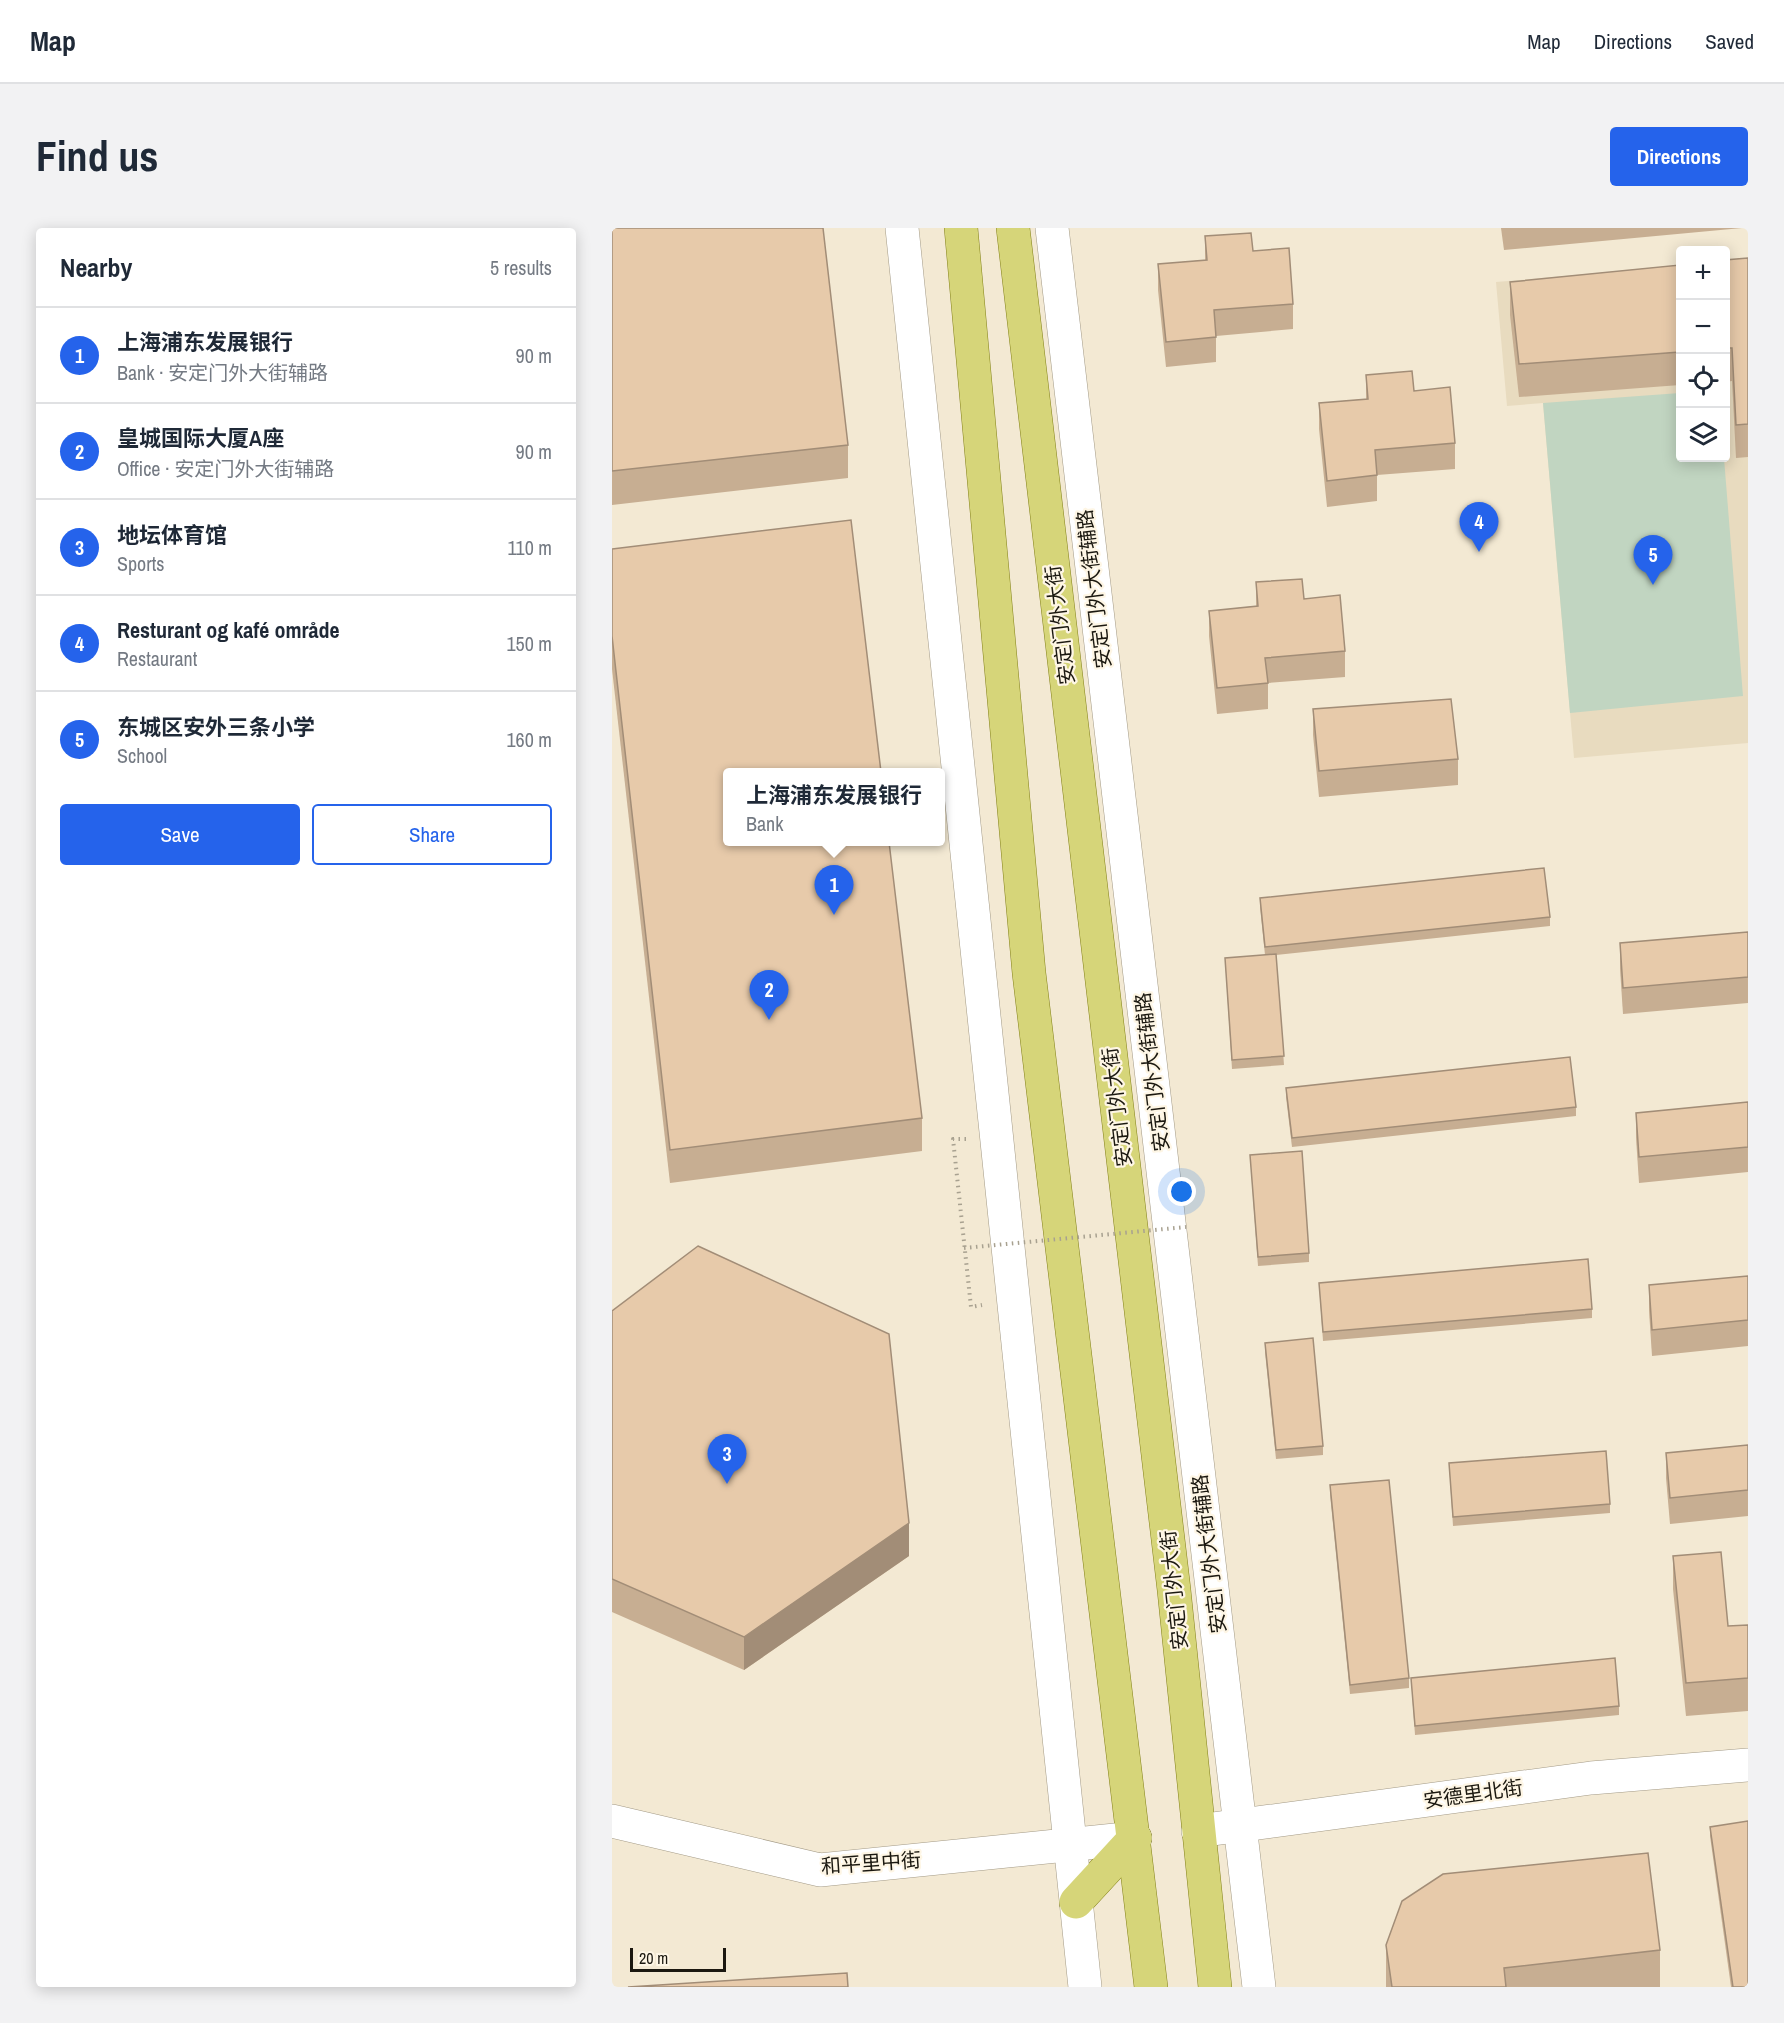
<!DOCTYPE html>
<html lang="en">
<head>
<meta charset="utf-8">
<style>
	:root { --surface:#fff; --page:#f2f2f3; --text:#1f2937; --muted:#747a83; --line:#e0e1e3; --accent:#2563eb }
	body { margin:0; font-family:"Archivo Narrow","Noto Sans SC",sans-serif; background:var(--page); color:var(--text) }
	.controls { position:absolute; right:18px; top:18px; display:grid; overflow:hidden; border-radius:6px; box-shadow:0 3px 15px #0003 }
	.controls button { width:54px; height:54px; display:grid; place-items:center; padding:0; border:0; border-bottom:2px solid var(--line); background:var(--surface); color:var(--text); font:30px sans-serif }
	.scale { position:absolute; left:18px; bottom:15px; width:96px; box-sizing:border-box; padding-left:6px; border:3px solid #1b1810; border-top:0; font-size:16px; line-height:21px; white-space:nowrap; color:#1b1810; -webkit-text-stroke:4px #fef6e5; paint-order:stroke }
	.you { position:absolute; left:570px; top:964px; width:21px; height:21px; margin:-15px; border:4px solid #fff; border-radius:50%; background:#1a73e8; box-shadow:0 0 0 9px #1a73e833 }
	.badge { display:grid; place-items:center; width:39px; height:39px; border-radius:50%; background:var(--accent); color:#fff; font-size:20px; font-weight:700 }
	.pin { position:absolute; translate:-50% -50px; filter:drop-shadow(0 2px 3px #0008) }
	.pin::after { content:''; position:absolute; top:32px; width:21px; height:18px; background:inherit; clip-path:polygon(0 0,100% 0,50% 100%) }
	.popup { position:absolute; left:111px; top:540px; width:222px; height:78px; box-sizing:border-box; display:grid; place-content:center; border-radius:6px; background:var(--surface); filter:drop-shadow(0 2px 4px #0005); font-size:20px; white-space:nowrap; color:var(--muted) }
	.popup b { font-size:22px; color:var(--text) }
	.popup::after { content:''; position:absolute; left:50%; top:100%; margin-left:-12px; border:12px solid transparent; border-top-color:var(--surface) }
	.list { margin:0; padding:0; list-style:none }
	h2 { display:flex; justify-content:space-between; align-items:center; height:78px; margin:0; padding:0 24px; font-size:26px }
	h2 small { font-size:20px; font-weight:400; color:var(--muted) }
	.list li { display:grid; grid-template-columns:39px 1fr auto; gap:18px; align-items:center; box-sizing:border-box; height:96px; padding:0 24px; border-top:2px solid var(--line) }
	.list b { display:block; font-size:22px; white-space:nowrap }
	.list p { margin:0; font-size:20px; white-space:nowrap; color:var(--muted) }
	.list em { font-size:20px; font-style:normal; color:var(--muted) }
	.actions { display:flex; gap:12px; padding:18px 24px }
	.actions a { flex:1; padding:14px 0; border:2px solid var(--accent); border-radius:6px; text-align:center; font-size:21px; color:var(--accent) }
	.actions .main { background:var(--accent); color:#fff }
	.icon { flex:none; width:33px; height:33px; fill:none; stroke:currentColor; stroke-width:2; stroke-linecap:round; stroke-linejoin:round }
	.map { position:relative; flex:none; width:1136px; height:1759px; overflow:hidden; border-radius:6px }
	header { display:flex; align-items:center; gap:36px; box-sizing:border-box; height:84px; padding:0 30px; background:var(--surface); border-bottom:2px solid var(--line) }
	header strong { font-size:28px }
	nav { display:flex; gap:33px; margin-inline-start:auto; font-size:21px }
	.intro { display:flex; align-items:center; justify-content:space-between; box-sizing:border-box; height:144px; padding:0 36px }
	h1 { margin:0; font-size:42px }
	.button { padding:15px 27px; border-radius:6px; background:var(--accent); color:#fff; font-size:21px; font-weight:700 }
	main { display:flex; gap:36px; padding:0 36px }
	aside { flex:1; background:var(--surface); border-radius:6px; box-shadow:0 3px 15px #0003 }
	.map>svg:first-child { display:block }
</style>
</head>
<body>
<header>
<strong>Map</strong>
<nav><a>Map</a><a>Directions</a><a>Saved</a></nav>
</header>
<div class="intro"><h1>Find us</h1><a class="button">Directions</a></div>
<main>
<aside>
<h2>Nearby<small>5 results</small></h2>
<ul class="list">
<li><span class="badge">1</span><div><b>上海浦东发展银行</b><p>Bank · 安定门外大街辅路</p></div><em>90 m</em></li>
<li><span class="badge">2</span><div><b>皇城国际大厦A座</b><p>Office · 安定门外大街辅路</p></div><em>90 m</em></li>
<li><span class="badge">3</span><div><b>地坛体育馆</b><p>Sports</p></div><em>110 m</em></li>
<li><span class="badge">4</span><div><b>Resturant og kafé område</b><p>Restaurant</p></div><em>150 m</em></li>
<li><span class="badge">5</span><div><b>东城区安外三条小学</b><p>School</p></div><em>160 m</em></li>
</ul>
<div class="actions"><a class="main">Save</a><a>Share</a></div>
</aside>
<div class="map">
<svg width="1136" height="1759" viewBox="0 0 1136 1759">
	<rect width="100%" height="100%" fill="#f3e9d3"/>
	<path fill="#e8dbbf" d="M1136,32v483l-174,15 -31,-355 -36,3 -11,-124 184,-16v192h46v-196z"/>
	<path fill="#c1d5c1" d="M1068,165v65h44l19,238 -173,17 -27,-310z"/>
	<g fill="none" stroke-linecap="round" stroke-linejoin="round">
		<g stroke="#a39a86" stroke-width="34">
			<g id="minor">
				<path d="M290,0l183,1759"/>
				<path d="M440,0l207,1759"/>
				<path d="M0,1593l208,49 315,-32"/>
				<path d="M586,1603l393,-53 157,-13"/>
			</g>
		</g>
		<g stroke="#83811a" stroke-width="34">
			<g id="major">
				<path d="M349,0l68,745 122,1014"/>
				<path d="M401,0l161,1362 41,397"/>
				<path d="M464,1674l59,-64"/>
			</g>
		</g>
		<path stroke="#a8a190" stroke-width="4" stroke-dasharray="1.5 4.5" stroke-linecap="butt" d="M354,911h-13l18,168 11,-2"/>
		<use href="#minor" stroke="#fff" stroke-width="33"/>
		<use href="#major" stroke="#d6d579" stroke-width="33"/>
		<path stroke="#a8a190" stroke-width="4" stroke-dasharray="1.5 4.5" stroke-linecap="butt" d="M352,1020l222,-21"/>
	</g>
	<g fill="#c7ae92">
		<path d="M0,0l236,217v33l-236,27z"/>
		<path d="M889,0h241l-238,22z"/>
		<path d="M593,8l48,15 40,53v25l-77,7v26l-50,5 -8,-77v-26l47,-4z"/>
		<path d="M1136,30v199l-12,1 -4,-77 -7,1v-122z"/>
		<path d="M1068,37v120l-161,12 -9,-82v-33z"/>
		<path d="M754,147l48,16 41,52v26l-78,6v26l-50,6 -8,-78v-26l47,-4z"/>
		<path d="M0,321l310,569v33l-252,32 -58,-514z"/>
		<path d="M644,354l48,17 41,52v26l-77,6v26l-51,5 -8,-78v-25l47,-5z"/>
		<path d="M701,481l145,50v26l-139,12 -6,-62z"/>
		<path d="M648,670l290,19v9l-274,29 8,110 -52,4 -7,-111 40,-3 -5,-48z"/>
		<path d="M1136,704v71l-125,11 -3,-45v-26z"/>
		<path d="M674,860l290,19v9l-284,31 -6,-50z"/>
		<path d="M1136,874v70l-109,11 -3,-45v-25z"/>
		<path d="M638,927l59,98v9l-51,4z"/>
		<path d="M1136,1048v70l-96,10 -3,-45v-26z"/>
		<path d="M707,1055l273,26v9l-269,23z"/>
		<path d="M0,1083l297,245 -165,114 -132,-58z"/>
		<path d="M653,1115l58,103v9l-47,4 -11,-107z"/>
		<path d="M1136,1217v71l-78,8 -4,-46v-25z"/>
		<path d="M837,1235l161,41v9l-157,13z"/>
		<path d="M718,1257l79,193v10l-59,6 -20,-200z"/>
		<path d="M1061,1328l55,70 20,-1v86l-62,5 -13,-127z"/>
		<path d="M799,1450l208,28v9l-204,20z"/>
		<path d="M1098,1599l38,160h-17l-21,-151z"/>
		<path d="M774,1717l274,5v37h-274z"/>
	</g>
	<path fill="#a28d77" d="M297,1295v33l-165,114v-33z"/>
	<g fill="#e7caaa" stroke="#a28d77" stroke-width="1.5">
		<path d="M0,0h211l25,217 -236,26z"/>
		<path d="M639,5l2,18 36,-3 4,56 -79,6 2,27 -50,5 -8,-78 49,-4 -2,-24z"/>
		<path d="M1136,30v166l-12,1 -4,-77h-7v-88z"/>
		<path d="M1068,37v87l-161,12 -9,-82z"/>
		<path d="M800,143l2,20 36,-4 5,56 -80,7 2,25 -50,6 -8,-78 49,-4 -2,-24z"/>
		<path d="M239,292l30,252h-153v70h161l33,276 -252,32 -58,-514v-87z"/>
		<path d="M690,351l2,20 36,-4 5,56 -80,7 3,25 -51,5 -8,-77 49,-5 -2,-24z"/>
		<path d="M839,471l7,60 -139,12 -6,-62z"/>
		<path d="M932,640l6,49 -285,30 -5,-49z"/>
		<path d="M1136,704v45l-125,11 -3,-45z"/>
		<path d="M664,726l8,102 -52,4 -7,-102z"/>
		<path d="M958,829l6,50 -284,31 -6,-50z"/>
		<path d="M1136,874v45l-109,10 -3,-44z"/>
		<path d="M690,923l7,102 -51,4 -8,-102z"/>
		<path d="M86,1018l191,88 20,189 -165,114 -132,-58v-268z"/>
		<path d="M976,1031l4,50 -269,23 -4,-49z"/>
		<path d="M1136,1048v44l-96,10 -3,-45z"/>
		<path d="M701,1110l10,108 -47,4 -11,-107z"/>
		<path d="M1136,1217v45l-78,8 -4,-45z"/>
		<path d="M994,1223l4,53 -157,13 -4,-54z"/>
		<path d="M777,1252l20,198 -59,7 -20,-200z"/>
		<path d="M1109,1324l7,74 20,-1v53l-62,5 -13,-127z"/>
		<path d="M1003,1430l4,48 -204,20 -4,-48z"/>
		<path d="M1136,1593v166h-15l-23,-160z"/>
		<path d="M1036,1625l12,97 -156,18 2,19h-114l-6,-42 16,-44 41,-27z"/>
		<path d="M235,1745l1,14h-220z"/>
	</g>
	<g text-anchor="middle" stroke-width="4.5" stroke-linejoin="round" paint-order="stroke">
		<g font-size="20" fill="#1b1810" stroke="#fef6e5">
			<text transform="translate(482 361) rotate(-97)" y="7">安定门外大街辅路</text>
			<text transform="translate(448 397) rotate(-97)" y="7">安定门外大街</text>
			<text transform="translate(540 844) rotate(-97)" y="7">安定门外大街辅路</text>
			<text transform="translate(505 879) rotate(-97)" y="7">安定门外大街</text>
			<text transform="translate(597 1326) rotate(-97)" y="7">安定门外大街辅路</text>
			<text transform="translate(562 1362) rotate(-96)" y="7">安定门外大街</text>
			<text transform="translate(861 1566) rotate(-8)" y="7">安德里北街</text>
			<text transform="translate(259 1635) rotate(-4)" y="7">和平里中街</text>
		</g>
	</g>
</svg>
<div class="controls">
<button>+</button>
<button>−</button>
<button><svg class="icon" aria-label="locate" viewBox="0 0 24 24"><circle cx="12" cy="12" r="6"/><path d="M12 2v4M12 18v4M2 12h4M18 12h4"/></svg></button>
<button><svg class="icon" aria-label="layers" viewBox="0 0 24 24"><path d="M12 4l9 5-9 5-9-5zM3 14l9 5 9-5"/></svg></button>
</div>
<div class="scale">20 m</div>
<div class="you"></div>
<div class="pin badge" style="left:222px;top:687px">1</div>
<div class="popup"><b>上海浦东发展银行</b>Bank</div>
<div class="pin badge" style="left:157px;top:792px">2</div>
<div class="pin badge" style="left:115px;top:1256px">3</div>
<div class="pin badge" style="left:867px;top:324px">4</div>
<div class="pin badge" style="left:1041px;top:357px">5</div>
</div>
</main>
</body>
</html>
